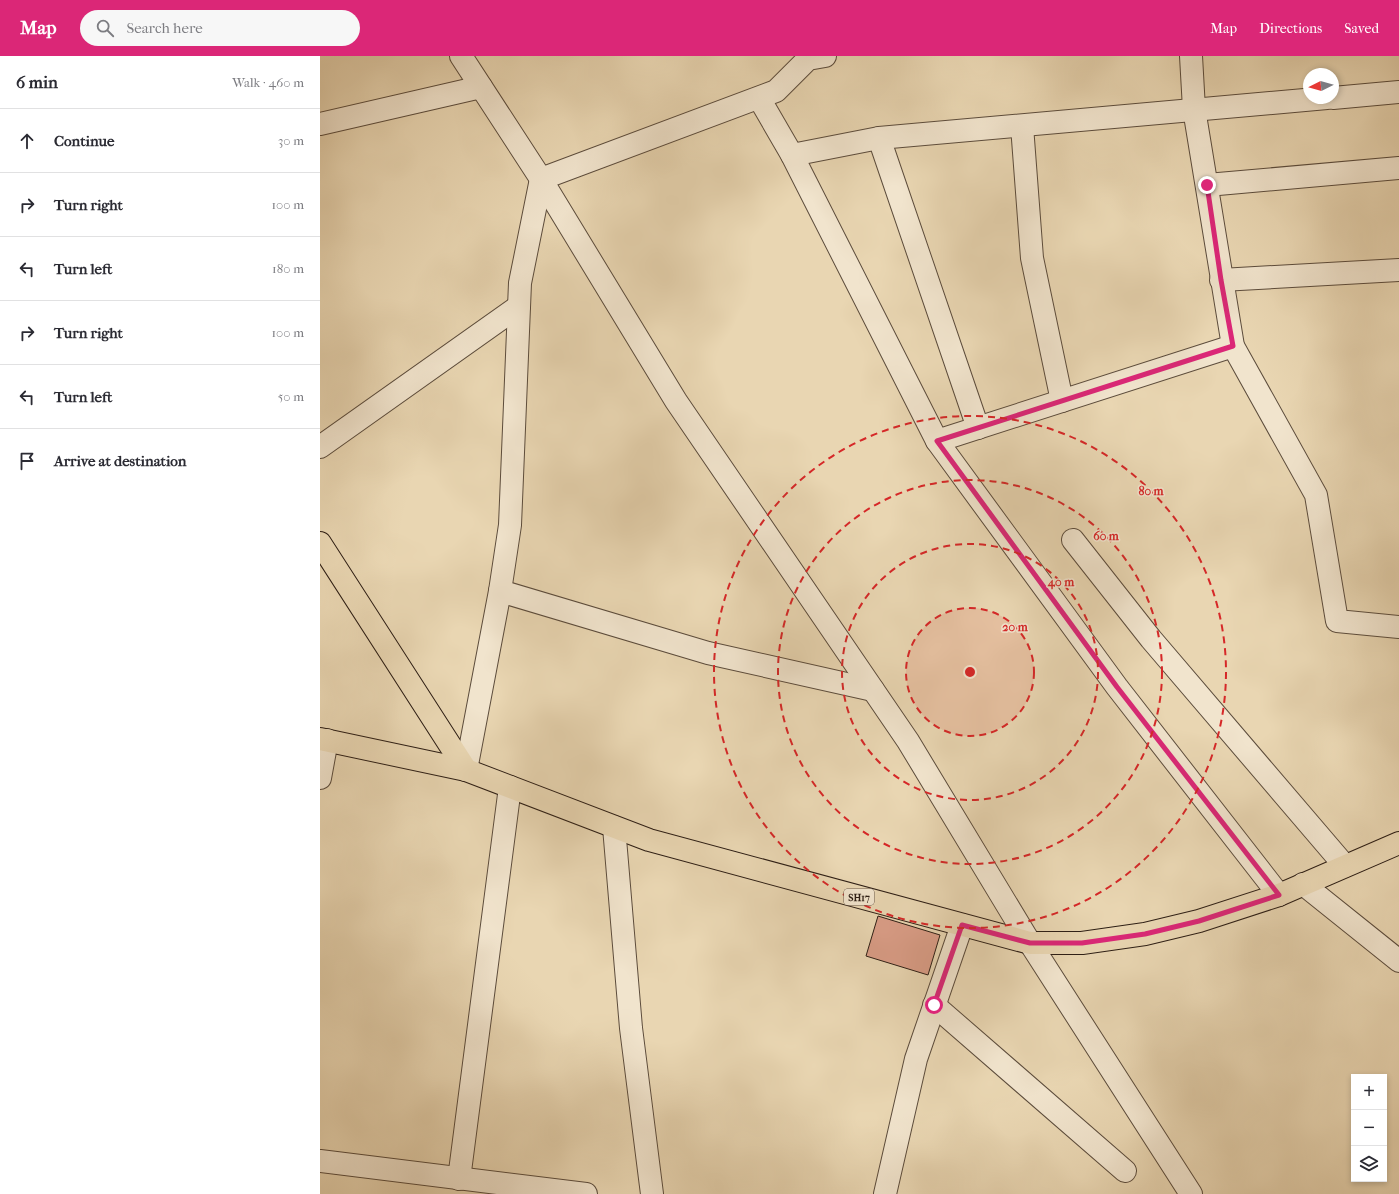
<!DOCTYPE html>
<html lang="en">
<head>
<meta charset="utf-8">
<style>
	:root { --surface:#fff; --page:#f7f7f7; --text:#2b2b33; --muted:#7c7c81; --line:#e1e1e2; --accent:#db2777 }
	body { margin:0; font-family:"IM FELL French Canon",serif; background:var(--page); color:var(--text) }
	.controls { position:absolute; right:12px; bottom:12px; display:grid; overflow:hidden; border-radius:0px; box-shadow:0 2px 6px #0003 }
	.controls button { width:36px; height:36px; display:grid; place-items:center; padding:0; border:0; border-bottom:1px solid var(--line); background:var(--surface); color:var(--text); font:20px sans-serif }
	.compass { position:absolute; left:983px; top:12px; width:36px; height:36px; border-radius:50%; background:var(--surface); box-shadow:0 2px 6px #0003; rotate:265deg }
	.stop { position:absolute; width:12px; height:12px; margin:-9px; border:3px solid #db2777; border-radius:50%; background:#fff }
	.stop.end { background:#db2777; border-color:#fff; box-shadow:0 1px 4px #0008 }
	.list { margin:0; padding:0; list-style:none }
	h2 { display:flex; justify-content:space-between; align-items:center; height:52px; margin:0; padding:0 16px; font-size:17px }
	h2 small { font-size:13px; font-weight:400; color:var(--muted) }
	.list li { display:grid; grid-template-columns:26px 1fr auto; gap:12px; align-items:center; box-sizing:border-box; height:64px; padding:0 16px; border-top:1px solid var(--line) }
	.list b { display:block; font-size:15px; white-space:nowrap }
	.list em { font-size:13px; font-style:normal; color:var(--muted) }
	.icon { flex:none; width:22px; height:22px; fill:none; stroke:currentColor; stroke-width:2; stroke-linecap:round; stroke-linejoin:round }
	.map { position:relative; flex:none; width:1079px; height:1138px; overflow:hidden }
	header { display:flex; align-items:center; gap:24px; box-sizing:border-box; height:56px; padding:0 20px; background:var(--accent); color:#fff }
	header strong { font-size:19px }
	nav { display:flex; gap:22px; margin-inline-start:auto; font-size:14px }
	.search { width:280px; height:36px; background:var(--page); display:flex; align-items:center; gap:10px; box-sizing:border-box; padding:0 14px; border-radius:22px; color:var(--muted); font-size:15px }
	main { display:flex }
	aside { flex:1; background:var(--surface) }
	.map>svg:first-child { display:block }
</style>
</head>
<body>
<header>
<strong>Map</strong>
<div class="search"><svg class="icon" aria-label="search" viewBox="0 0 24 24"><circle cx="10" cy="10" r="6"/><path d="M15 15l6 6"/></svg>Search here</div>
<nav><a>Map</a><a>Directions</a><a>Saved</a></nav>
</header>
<main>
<aside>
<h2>6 min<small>Walk · 460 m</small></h2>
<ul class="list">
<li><svg class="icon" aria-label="ahead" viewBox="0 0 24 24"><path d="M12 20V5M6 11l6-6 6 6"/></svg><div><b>Continue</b></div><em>30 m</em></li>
<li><svg class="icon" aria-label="right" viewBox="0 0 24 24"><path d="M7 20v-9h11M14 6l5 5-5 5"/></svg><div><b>Turn right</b></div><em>100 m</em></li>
<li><svg class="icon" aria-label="left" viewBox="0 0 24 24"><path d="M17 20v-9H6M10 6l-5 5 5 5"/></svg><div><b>Turn left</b></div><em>180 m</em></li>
<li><svg class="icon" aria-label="right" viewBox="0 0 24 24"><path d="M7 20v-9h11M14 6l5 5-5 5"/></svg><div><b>Turn right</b></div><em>100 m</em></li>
<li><svg class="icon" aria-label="left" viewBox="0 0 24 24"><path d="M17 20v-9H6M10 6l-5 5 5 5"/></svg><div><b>Turn left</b></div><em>50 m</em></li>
<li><svg class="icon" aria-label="arrive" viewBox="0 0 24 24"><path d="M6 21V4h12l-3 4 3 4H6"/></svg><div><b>Arrive at destination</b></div></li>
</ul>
</aside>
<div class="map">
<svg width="1079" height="1138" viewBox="0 0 1079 1138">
	<rect width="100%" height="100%" fill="#e9d6b2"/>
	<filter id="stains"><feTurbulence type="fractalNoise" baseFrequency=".005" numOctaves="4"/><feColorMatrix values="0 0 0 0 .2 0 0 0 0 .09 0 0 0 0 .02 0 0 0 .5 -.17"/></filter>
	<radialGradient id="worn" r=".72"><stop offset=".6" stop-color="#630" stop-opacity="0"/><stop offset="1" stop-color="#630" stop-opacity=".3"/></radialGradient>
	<path fill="#da9d87" stroke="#2d1e15" d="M558,860l62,19 -12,40 -62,-19z"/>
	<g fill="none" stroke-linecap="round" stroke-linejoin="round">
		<g stroke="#5c4c3c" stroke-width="24">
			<g id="minor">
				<path d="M141,0l80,123 135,222 232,340 122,202 161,251"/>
				<path d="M871,0l3,53 39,237 83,149 21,126 62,6"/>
				<path d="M439,42l33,57 145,286 180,246 162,208"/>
				<path d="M1013,42l66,-6"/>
				<path d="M0,68l161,-37"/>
				<path d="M702,70l10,132 30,143"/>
				<path d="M559,82l99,290"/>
				<path d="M472,99l87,-17 448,-40"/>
				<path d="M887,129l192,-17"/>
				<path d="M901,224l178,-10"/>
				<path d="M617,385l296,-95"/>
				<path d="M0,391l199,-141"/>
				<path d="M753,484l78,99 194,227"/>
				<path d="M180,535l208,62 165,37"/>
				<path d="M146,714l34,-179 10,-66 10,-242 21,-104 235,-88 32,-32 17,-3"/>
				<path d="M0,722l7,-38"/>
				<path d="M294,771l17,201 21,166"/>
				<path d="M983,828l96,77"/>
				<path d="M614,949l191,166"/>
				<path d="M0,1105l266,33"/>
				<path d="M139,1123l51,-392"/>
				<path d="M565,1138l31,-135 46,-134"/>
			</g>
		</g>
		<g stroke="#2d1e15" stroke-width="24">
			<g id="major">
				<path d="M0,487l146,227"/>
				<path d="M0,683l146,31 183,70 381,103h52l63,-9 54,-13 80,-26 120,-52"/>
			</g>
		</g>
		<use href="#minor" stroke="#f1e4cd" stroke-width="22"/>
		<use href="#major" stroke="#e9d6b2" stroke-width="22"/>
	</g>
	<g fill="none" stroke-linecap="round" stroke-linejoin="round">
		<path stroke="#db2777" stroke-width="5" d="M614,949l28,-80 68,18h52l63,-9 54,-13 80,-26 -162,-208 -180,-246 296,-95 -12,-66 -14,-95"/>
	</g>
	<circle cx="650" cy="616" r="64" fill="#d62828" fill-opacity=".12"/>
	<g fill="none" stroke="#d62828" stroke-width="2" stroke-dasharray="7 5">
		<circle cx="650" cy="616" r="64"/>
		<circle cx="650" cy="616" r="128"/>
		<circle cx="650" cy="616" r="192"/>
		<circle cx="650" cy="616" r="256"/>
	</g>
	<g text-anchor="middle" stroke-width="3" stroke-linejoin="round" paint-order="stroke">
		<rect fill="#f1e4cd" stroke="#68594c" stroke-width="1" x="524" y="833" width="30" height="16" rx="3"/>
		<g font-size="10" font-weight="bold" fill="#2d1e15">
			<text x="539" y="845">SH17</text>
		</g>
	</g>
	<circle cx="650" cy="616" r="6" fill="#d62828" stroke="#f1e4cd" stroke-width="2"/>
	<g font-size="12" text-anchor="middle" font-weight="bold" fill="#d62828" stroke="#f1e4cd" stroke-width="3" stroke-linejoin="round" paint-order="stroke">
		<text x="831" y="439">80 m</text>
		<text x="786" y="484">60 m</text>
		<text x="741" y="530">40 m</text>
		<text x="695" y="575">20 m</text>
	</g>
	<rect width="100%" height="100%" filter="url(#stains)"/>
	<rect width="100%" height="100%" fill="url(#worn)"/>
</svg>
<div class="controls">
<button>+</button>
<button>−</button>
<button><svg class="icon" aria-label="layers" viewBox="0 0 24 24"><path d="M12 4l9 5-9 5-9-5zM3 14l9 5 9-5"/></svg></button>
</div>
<svg class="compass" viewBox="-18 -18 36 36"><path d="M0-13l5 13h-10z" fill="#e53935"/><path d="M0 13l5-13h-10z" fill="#7c7c81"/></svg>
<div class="stop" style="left:614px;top:949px"></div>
<div class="stop end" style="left:887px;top:129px"></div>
</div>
</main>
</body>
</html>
